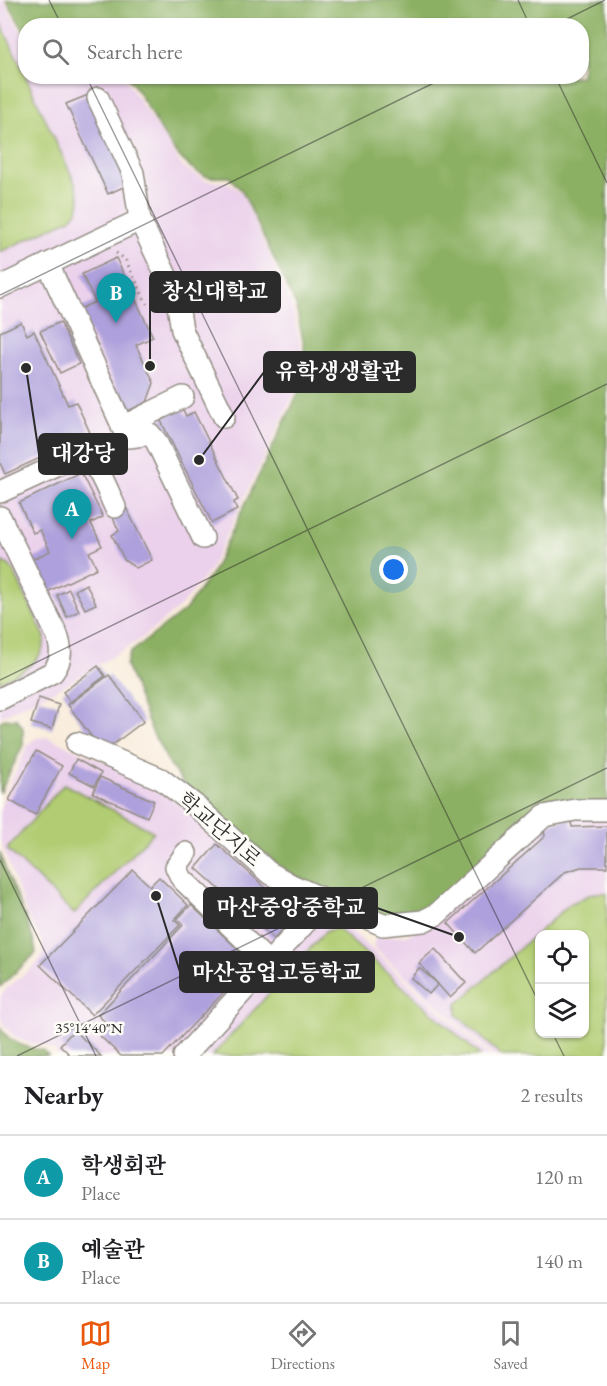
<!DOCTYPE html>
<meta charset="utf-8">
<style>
body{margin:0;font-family:"EB Garamond","Noto Serif KR",serif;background:#f2f2f2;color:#202124}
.controls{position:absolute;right:18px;bottom:18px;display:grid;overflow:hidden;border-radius:12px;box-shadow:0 2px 4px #0004}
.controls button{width:54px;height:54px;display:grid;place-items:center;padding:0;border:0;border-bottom:2px solid #e0e0e0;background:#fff;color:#202124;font:30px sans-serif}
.you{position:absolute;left:394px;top:570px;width:21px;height:21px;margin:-15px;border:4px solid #fff;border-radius:50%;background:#1a73e8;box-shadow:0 0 0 9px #1a73e833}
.badge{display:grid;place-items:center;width:39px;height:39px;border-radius:50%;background:#ea580c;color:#fff;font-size:20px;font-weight:700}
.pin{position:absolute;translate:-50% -50px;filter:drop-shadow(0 2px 3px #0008)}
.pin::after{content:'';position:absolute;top:32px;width:21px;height:18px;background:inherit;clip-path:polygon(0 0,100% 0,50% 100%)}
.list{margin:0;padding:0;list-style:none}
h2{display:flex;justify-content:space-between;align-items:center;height:78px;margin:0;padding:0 24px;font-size:26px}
h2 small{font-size:20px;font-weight:400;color:#757577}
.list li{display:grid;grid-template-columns:39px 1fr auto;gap:18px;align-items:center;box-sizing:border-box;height:84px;padding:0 24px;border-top:2px solid #e0e0e0}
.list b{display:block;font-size:22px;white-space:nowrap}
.list p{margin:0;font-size:20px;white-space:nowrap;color:#757577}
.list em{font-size:20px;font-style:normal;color:#757577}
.icon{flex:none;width:33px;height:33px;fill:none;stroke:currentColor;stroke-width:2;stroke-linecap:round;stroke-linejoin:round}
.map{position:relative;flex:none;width:607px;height:1056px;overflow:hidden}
.search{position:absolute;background:#fff;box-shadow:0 2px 4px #0004;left:18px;right:18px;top:18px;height:66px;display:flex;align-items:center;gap:15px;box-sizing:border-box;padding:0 21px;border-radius:24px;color:#757577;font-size:22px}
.sheet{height:246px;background:#fff}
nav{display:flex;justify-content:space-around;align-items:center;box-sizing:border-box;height:84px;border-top:2px solid #e0e0e0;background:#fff;font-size:16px;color:#757577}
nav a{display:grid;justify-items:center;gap:3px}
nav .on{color:#ea580c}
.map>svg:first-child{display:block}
</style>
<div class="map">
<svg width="607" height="1056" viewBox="0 0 607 1056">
<rect width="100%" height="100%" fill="#fdfcf7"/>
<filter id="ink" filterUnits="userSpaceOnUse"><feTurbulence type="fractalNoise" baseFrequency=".0167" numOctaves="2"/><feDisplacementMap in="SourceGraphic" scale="12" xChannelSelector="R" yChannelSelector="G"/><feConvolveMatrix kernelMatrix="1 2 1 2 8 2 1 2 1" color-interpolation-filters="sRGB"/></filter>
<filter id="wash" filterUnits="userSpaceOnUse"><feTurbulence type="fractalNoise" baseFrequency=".008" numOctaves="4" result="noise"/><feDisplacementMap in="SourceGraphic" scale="24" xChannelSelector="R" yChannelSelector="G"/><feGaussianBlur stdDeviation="1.35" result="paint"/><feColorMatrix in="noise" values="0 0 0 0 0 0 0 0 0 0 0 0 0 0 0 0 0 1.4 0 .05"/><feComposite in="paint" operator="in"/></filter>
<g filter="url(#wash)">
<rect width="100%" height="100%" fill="#f9ecdb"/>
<!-- built -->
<g fill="#ebd1eb" fill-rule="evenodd">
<path d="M0,0h3l22,38 1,38 98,1 58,89 25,15 20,1 14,10 50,111 10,44 -2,37 -89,186 -28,35 -41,34 -72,44 -69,34z"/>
<path d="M47,737l98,43 58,41 72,69 32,11 28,15 155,140h-432l-3,-5 -12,-6 -15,-2 -14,-7 -10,-10 -4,-10v-19l7,-9 30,-24 5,-10 1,-11 -16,-28 -27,-76v-27l2,-10 26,-57 8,-7z"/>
<path d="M607,816v240h-113l-121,-109 2,-9 32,-3 25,-12 112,-101zM540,934h44v100h-44z"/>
</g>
<!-- green -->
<g fill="#b1cc72" stroke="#6e7c4e" stroke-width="1.5" fill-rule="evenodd">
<path d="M0,21l75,162c6,15 8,25 -5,36l-70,33z"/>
<path d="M2,562l7,3 5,7 31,65c-1,27 -24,34 -45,45z"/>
<path d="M64,784l90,48 -80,82 -67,-65z"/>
<path d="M593,893h14v163h-105l-45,-41v-11l113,-100zM540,934h44v100h-44z"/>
<path d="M333,929h5l143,127h-269l113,-124z"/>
</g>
<!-- forest -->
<g fill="#8cb064" stroke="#5c6e48" stroke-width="1.5">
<path d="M6,0h601v801l-66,7 -20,13 -77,76 -20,13 -38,7 -89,-40 -19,-12 -94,-81 -13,-17 -19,-35 -26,-67 4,-12 55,-43 27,-37 90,-188 2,-39 -8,-40 -54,-115 -13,-14c-7,0 -18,1 -24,-1 -39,-17 -52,-70 -78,-99l455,-1v-50h-556l-1,7z"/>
<path d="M5,719h12l6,9v17l-23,48v-72z"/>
<path d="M0,852c8,33 32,70 36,101l-36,34z"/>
<path d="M0,1026c7,16 27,22 43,24l5,6h-48z"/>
</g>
<g id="blocks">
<!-- building -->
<g fill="#aea0dc">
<path d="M88,95l42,89 -22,10 -42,-90z"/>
<path d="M116,258l37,79 -17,8 18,38 -7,19 -19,9 -49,-102 16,-7 -13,-28z"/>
<path d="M21,322l6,13 7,-4 34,74 8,-3 15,33 -86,39 -5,-11v-131z"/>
<path d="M60,322l19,42 -19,9 -20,-42z"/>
<path d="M182,408l4,8 8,-4 44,88 -4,2 3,8 -25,13 -52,-104z"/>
<path d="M81,473l22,44 -12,6 11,23 -13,6 8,16 -52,25 -16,-32 21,-10 -10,-21 -7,3 -14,-30z"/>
<path d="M127,509l25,51 -16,8 -11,-7 -13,-26 7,-4 -7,-15z"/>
<path d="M86,584l10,20 -11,5 -10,-19z"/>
<path d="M69,589l10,22 -12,6 -10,-22z"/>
<path d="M98,666l7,10 -35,26 -7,-10z"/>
<path d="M109,675l35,46 -41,31 -35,-47z"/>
<path d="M39,698l20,7 -7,24 -21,-6z"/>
<path d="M36,751l26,15 -27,49 -26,-15z"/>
<path d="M76,759l25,14 -7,13 -25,-13z"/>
<path d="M100,777l54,24 -7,16 -54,-24z"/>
<path d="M570,818l2,9 35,-1v41h-26l-16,5 -90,81 -27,-30 97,-87 -2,-10z"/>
<path d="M217,844l79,71 -22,24 -78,-71z"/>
<path d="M133,870l17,16 9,-9 29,28 -14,15 6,5 -88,90 -52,-50z"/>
<path d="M191,905l52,49 -9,9 9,9 -80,84h-42l-21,-20 9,-10 -11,-11 85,-90 -6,-6z"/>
<path d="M435,949l31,34 -16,15 -31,-35z"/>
<path d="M419,968l19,16 -9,10 -18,-16z"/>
<path d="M74,1030l27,26h-30l-11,-11z"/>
</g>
</g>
</g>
<g filter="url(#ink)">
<use href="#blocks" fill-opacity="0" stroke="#928c83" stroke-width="1.5"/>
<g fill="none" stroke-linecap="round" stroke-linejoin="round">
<defs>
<g id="minor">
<path d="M98,98l35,75 7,47 37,79 5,31 42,87"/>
<path d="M48,264l77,168 4,5 21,-3 6,7 47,97"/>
<path d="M0,287l140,-67"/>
<path d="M122,427l61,-30"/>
<path d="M0,492l80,-37c19,7 27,35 35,52"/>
<path d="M0,517l57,118c5,14 5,25 -4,37l-53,27"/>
<path d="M77,743l84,36 34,26 73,67 23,13 92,40 40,-4 14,-7 107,-98 31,-6h32"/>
<path d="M186,853l-10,14 6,12 87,84"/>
<path d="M184,1056l141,-155"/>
</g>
</defs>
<!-- minor casing -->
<use href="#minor" stroke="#928c83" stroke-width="24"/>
<!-- path -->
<path stroke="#928c83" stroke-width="3" stroke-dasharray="1.5 4.5" stroke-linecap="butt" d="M116,253l9,6 22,45"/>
<!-- minor -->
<use href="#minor" stroke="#fff" stroke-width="21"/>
</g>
</g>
<!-- ticks -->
<path fill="none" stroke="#2b2b2b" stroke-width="1.5" stroke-opacity="0.45" d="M49,0l13,26M518,0l12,26M553,26l52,-26M86,76l454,929M555,76l52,107M0,295l448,-219M0,680l607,-296M0,860l96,196M553,1034l11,22M17,1056l590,-288"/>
<g text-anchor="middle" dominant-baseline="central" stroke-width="5" stroke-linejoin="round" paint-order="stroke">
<!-- street labels -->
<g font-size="21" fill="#2b2b2b" stroke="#fdfcf7">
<text transform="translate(220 829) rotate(41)">학교단지로</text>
</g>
</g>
<g font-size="15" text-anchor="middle" fill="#2b2b2b" stroke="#fdfcf7" stroke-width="5" stroke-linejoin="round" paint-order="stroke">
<text x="89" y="1033">35°14'40"N</text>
</g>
<!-- callouts -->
<path fill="none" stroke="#2b2b2b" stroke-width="2" d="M150 366L150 292M199 460L264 372M26 368L39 454M459 937L377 908M156 896L180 972"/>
<g fill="#2b2b2b" stroke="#fdfcf7" stroke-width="2">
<circle cx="150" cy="366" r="6"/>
<circle cx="199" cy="460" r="6"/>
<circle cx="26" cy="368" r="6"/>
<circle cx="459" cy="937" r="6"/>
<circle cx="156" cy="896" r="6"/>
</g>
<g fill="#2b2b2b" stroke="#2b2b2b" stroke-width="2">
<rect x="150" y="272" width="130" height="40" rx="6"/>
<rect x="264" y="352" width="151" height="40" rx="6"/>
<rect x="39" y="434" width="88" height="40" rx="6"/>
<rect x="204" y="888" width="173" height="40" rx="6"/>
<rect x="180" y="952" width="194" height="40" rx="6"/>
</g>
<g font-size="22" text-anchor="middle" font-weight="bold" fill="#fff">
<text x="215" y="299">창신대학교</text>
<text x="339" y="379">유학생생활관</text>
<text x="83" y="461">대강당</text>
<text x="291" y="915">마산중앙중학교</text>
<text x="277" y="980">마산공업고등학교</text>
</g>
</svg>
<div class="controls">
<button><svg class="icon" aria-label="locate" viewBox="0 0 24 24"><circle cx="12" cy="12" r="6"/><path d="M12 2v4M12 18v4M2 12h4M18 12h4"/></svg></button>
<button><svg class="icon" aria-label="layers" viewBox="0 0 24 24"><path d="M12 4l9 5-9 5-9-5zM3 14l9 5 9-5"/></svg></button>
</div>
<div class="you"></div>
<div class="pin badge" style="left:72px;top:539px;background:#0f9aa8">A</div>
<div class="pin badge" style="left:116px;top:323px;background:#0f9aa8">B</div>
<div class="search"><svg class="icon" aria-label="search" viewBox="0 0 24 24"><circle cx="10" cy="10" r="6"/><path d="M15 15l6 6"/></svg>Search here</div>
</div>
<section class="sheet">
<h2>Nearby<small>2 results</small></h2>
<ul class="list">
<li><span class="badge" style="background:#0f9aa8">A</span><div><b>학생회관</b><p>Place</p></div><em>120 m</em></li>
<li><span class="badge" style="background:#0f9aa8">B</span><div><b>예술관</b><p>Place</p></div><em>140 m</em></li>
</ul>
</section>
<nav>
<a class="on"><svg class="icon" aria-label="map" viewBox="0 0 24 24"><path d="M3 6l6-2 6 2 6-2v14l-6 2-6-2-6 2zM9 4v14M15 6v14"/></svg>Map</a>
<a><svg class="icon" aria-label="directions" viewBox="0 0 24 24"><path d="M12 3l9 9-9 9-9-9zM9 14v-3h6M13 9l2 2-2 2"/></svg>Directions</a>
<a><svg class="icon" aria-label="saved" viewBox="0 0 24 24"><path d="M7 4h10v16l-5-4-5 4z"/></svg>Saved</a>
</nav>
